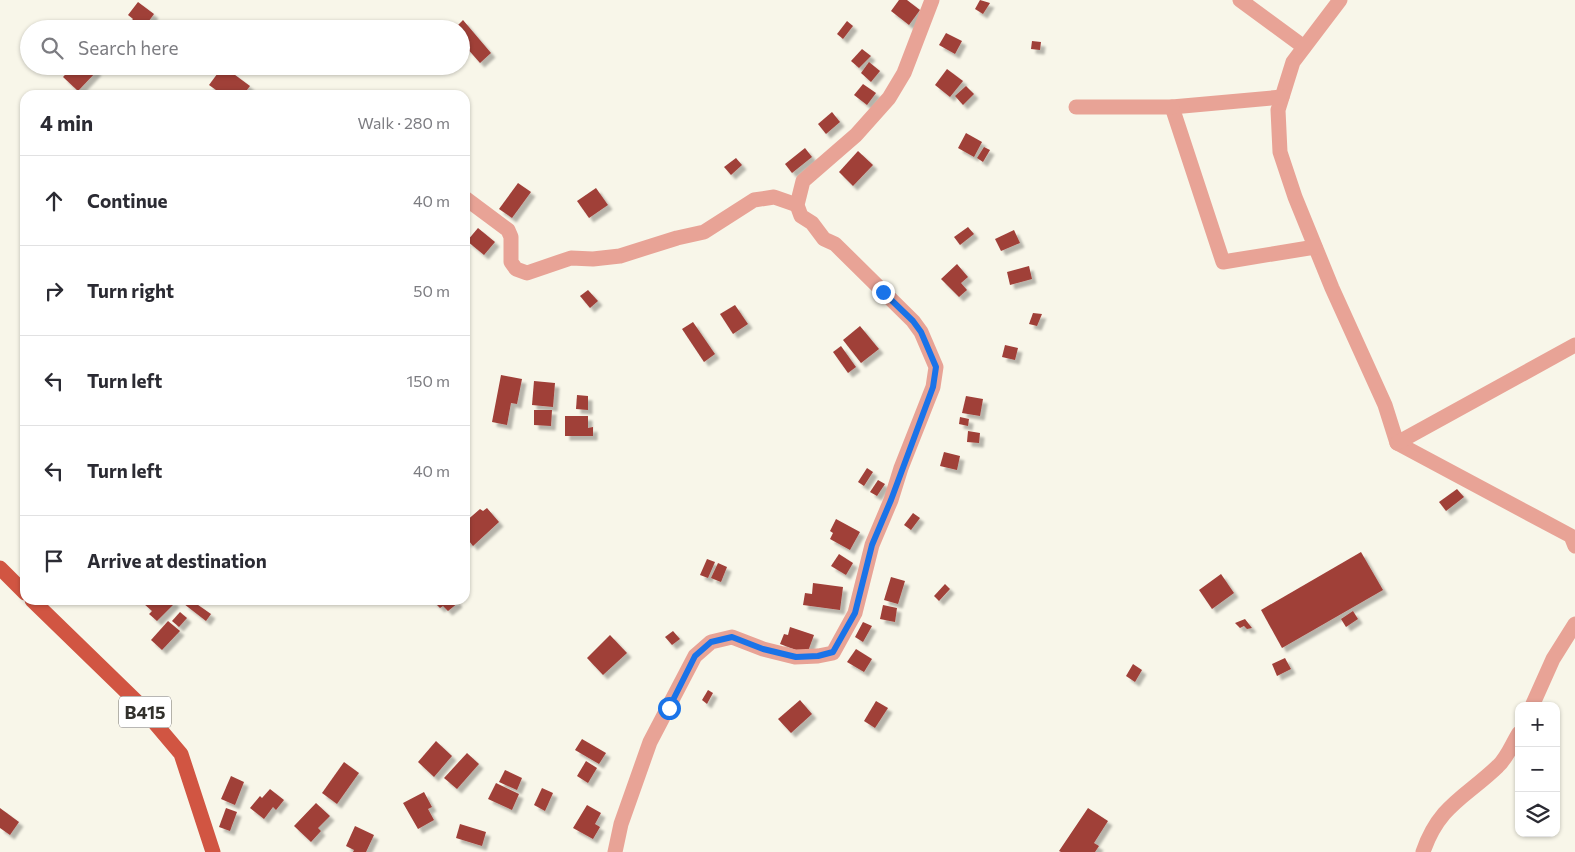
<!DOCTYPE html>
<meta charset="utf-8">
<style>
body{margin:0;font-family:Commissioner,sans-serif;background:#f7f7f7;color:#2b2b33}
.controls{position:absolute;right:15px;bottom:15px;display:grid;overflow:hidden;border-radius:10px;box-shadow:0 1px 4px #0004}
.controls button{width:45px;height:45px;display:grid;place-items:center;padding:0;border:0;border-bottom:1px solid #e1e1e2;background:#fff;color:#2b2b33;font:25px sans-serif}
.stop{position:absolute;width:15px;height:15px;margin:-11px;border:4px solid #1a73e8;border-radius:50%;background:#fff}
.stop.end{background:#1a73e8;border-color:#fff;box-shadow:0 1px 5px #0008}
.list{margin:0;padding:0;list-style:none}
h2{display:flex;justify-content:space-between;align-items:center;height:65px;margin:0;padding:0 20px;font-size:21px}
h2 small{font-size:16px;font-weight:400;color:#7c7c81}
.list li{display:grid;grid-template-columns:32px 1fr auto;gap:15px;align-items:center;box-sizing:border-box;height:90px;padding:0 20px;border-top:1px solid #e1e1e2}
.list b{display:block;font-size:19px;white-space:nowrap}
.list em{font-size:16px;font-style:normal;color:#7c7c81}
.icon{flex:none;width:28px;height:28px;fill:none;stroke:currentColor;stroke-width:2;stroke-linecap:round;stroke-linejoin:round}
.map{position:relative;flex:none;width:1575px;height:852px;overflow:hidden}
.search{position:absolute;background:#fff;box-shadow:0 1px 4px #0004;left:20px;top:20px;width:450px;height:55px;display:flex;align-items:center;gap:12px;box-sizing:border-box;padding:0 18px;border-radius:28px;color:#7c7c81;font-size:19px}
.panel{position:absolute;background:#fff;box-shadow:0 1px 4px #0004;left:20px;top:90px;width:450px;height:515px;border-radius:15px}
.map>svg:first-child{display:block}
</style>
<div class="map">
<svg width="1575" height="852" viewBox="0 0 1575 852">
<defs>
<filter id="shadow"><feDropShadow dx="4.5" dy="4.5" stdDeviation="1" flood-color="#0004"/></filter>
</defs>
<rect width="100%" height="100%" fill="#f8f6e9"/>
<!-- building -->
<g fill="#a03f39" filter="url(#shadow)">
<path d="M899,0h8l13,10 -11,15 -18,-14z"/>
<path d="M980,0l10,3 -7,11 -8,-5z"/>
<path d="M138,2l16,12 -11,15h-18l8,-10 -5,-4z"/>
<path d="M463,20l28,33 -11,10 -14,-16 -5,5v-23h-7z"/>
<path d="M847,21l6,5 -10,13 -6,-5z"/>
<path d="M946,33l16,8 -7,13 -16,-9z"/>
<path d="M1032,41l9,1 -1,8 -9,-1z"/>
<path d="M862,49l9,7 -12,12 -8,-7z"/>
<path d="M869,62l11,9 -9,11 -10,-9z"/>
<path d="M73,66h19l5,5 -19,20 -15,-14z"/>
<path d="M223,66l27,20 -7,9h-20l-14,-10z"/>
<path d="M947,69l16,12 -13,16 -15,-12z"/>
<path d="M863,84l13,9 -9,12 -13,-10z"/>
<path d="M966,86l8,8 -11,11 -8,-9z"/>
<path d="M832,112l8,10 -14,12 -8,-10z"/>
<path d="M966,133l16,9 -8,15 -16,-9z"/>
<path d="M984,147l6,3 -7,12 -6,-4z"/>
<path d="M805,148l7,9 -20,16 -7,-9z"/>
<path d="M858,151l15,14 -20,21 -14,-14z"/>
<path d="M736,158l6,7 -11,10 -7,-8z"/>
<path d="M518,183l13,9 -19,26 -13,-9z"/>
<path d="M596,188l12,17 -19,13 -12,-17z"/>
<path d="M968,227l6,7 -14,11 -6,-8z"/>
<path d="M478,228l17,14 -11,13 -17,-14z"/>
<path d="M1014,230l6,13 -19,8 -6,-12z"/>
<path d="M957,264l11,13 -7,6 6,7 -8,7 -18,-18z"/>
<path d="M1029,266l3,13 -22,6 -3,-13z"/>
<path d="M588,290l10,11 -8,7 -10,-12z"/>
<path d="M735,305l13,19 -15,10 -13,-20z"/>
<path d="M1033,313l9,1 -5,12 -8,-2z"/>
<path d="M693,322l22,32 -11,8 -22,-33z"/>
<path d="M860,326l19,23 -18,14 -18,-23z"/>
<path d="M1005,345l13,3 -3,12 -13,-3z"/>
<path d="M841,346l15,21 -8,6 -15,-21z"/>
<path d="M501,375l21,4 -5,25 -6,-1 -4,22 -15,-3z"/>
<path d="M534,381l21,2 -2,24 -21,-2z"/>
<path d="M577,395l11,1v14l-12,-1z"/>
<path d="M966,396l17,3 -3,17 -18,-3z"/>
<path d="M534,410h18l-1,16 -17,-1z"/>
<path d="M565,416h23v12l5,-1v9h-28z"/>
<path d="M960,417l9,2 -1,7 -9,-2z"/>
<path d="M968,431l12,2 -1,10 -12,-1z"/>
<path d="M944,452l16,4 -3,14 -17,-4z"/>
<path d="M867,468l6,4 -9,14 -6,-4z"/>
<path d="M878,480l7,4 -8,12 -7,-4z"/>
<path d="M1457,489l7,8 -18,14 -7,-9z"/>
<path d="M487,508l12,14 -26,24 -4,-5 -3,2 -1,-21 15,-13 3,2z"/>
<path d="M913,513l7,5 -9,12 -7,-5z"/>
<path d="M836,519l24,13 -10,18 -20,-11 3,-6 -3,-2z"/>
<path d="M1361,552l22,38 -101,58 -21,-38z"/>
<path d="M839,554l14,9 -7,12 -15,-9z"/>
<path d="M707,559l8,3 -7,16 -8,-3z"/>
<path d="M718,563l9,4 -6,15 -10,-4z"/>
<path d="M1221,574l13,19 -22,16 -13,-19z"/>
<path d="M891,577l14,4 -7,23 -14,-4z"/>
<path d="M813,583l30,4 -3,23 -37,-5 2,-12 7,1z"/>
<path d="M945,584l5,5 -11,12 -5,-5z"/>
<path d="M148,600h24l3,3 -18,18 -8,-7 3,-3 -8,-7z"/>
<path d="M187,600h4l20,14 -5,7 -22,-17z"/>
<path d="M432,600h24l2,3 -10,8 -5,-5 -3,2z"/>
<path d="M883,605l14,3 -2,14 -15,-3z"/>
<path d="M1353,611l5,8 -12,8 -5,-8z"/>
<path d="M180,612l7,6 -8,9 -7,-6z"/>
<path d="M1245,619l7,9 -5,1 -3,-3 -4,2 -5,-5z"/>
<path d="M168,621l12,10 -18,19 -11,-10z"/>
<path d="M863,622l9,4 -9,16 -8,-5z"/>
<path d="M790,627l24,8 -7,19 -27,-10 4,-10 4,1z"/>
<path d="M673,631l7,8 -8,6 -7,-8z"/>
<path d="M610,635l17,18 -24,22 -16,-17z"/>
<path d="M856,649l16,10 -8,13 -17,-10z"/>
<path d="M1285,658l6,11 -14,7 -5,-12z"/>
<path d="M1133,664l9,6 -7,12 -9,-6z"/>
<path d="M708,690l5,3 -6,11 -5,-4z"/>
<path d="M800,700l12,14 -21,19 -13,-14z"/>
<path d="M876,701l12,7 -13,20 -11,-7z"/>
<path d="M582,739l24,14 -7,11 -24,-14z"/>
<path d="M436,741l16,15 -18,21 -16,-15z"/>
<path d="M467,753l12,11 -22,25 -13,-11z"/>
<path d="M586,761l11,7 -9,15 -11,-7z"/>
<path d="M344,762l15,11 -22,31 -15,-11z"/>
<path d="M505,770l17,8 -5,12 -18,-8z"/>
<path d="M231,776l13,6 -9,23 -14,-6z"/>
<path d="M496,783l23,11 -7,16 -24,-11z"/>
<path d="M542,788l11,5 -8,18 -11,-6z"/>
<path d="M270,789l14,11 -8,10 -3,-3 -9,12 -14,-11 10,-12 2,2z"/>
<path d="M424,792l8,15 -4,2 6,11 -16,9 -15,-26z"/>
<path d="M316,803l14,13 -12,12 3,3 -10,11 -17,-16z"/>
<path d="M587,805l14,8 -6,11 5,3 -7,12 -20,-11z"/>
<path d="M0,808l19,14 -9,13 -10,-7z"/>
<path d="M226,808l11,4 -7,19 -11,-4z"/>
<path d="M1088,808l20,13 -14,22 5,3 -4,6h-34l-2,-1z"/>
<path d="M460,824l26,8 -4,14 -26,-8z"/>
<path d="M355,826l19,9 -8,17h-13l1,-2 -8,-4z"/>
</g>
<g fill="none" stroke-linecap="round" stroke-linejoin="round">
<!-- minor -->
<g stroke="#e8a396" stroke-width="15">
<path d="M1240,0l64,47"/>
<path d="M1340,0l-47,62 -15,48 2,42 15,45 37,91 53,117 12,38 174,93 4,10"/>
<path d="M1282,97l-110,10 51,155 92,-15"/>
<path d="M1076,107h96"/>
<path d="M465,198l43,32 3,7v25l5,7 11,4 44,-15 22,1 27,-3 57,-18 27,-6 50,-32 20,-3 23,8"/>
<path d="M1397,443l178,-98"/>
<path d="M1532,706l21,-47 22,-35"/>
<path d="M615,852l6,-28 29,-82 45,-86 16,-14 21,-5 31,12 32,8 23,-1 15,-3 22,-40 17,-68 19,-45 10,-32 32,-81 3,-20 -15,-35 -8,-11 -78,-77 -11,-5 -12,-16 -11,-7 -4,-11 6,-24 53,-46 33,-37 15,-25 28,-73"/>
<path d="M1423,852c16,-47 43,-55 75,-86 9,-8 14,-22 21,-33"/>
</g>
<!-- primary -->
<g stroke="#d15542" stroke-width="15">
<path d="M0,568l25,25"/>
<path d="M32,600l105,102 44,52 32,98"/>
</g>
</g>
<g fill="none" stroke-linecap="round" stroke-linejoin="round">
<!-- route -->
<path stroke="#1a73e8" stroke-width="6" d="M669,708l26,-52 16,-14 21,-5 31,12 33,8 22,-1 15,-4 22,-39 17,-68 19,-45 42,-113 3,-20 -15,-35 -8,-11 -30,-29"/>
</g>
<g text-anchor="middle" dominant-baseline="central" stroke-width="5" stroke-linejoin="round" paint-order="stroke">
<!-- shield labels -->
<rect fill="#fff" stroke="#706f6b" stroke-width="1" x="119" y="696.5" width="52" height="31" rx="4"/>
<g font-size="18" font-weight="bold" fill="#32312c">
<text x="145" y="712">B415</text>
</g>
</g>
</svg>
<div class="controls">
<button>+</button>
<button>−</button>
<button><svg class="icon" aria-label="layers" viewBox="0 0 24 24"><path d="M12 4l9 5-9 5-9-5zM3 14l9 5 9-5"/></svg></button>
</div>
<div class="stop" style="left:669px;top:708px"></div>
<div class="stop end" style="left:883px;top:292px"></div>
<div class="search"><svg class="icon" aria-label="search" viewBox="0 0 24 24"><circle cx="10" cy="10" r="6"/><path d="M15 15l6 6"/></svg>Search here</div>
<section class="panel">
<h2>4 min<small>Walk · 280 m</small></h2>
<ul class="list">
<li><svg class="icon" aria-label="ahead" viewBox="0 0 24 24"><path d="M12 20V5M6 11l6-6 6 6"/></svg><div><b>Continue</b></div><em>40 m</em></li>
<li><svg class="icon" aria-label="right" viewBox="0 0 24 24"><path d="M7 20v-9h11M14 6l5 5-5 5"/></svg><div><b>Turn right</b></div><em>50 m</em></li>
<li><svg class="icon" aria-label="left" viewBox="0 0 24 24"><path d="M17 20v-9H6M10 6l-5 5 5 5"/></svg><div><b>Turn left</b></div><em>150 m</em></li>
<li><svg class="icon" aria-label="left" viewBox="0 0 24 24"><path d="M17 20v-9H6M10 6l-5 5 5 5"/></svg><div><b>Turn left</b></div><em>40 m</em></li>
<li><svg class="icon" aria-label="arrive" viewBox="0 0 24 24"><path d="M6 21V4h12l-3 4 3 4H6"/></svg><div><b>Arrive at destination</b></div></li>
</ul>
</section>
</div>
